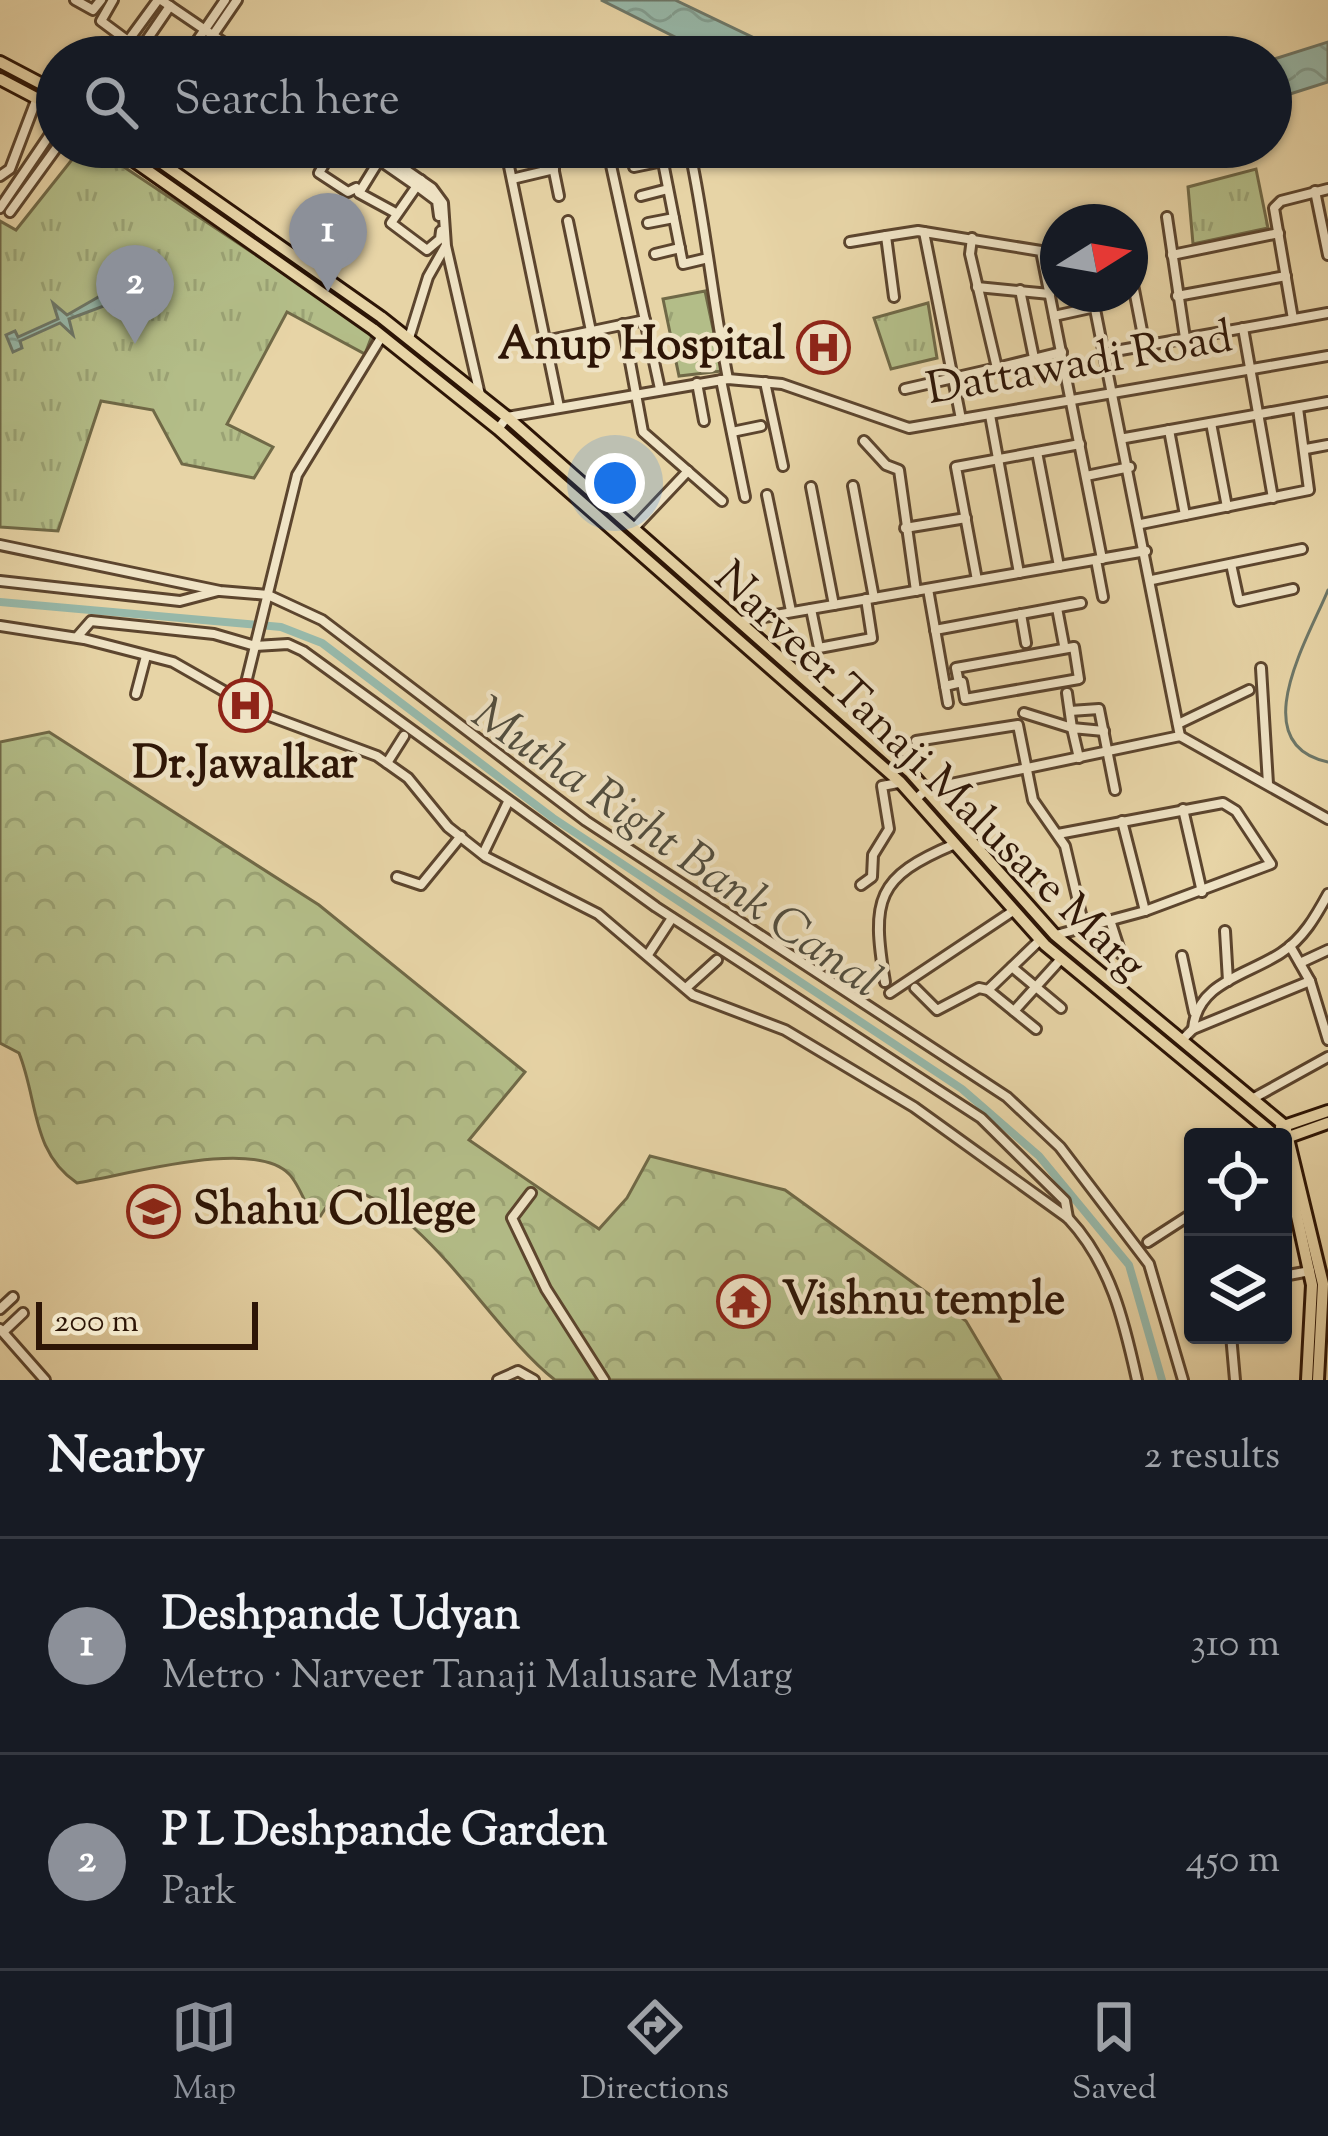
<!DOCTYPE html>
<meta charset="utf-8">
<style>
body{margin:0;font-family:"Sorts Mill Goudy",serif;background:#242831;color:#f1f3f6}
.controls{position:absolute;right:36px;bottom:36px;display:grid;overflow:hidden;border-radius:12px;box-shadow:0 3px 9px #0004}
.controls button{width:108px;height:108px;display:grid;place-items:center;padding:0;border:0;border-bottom:3px solid #363941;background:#171b24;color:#f1f3f6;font:60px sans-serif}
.compass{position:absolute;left:1040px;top:204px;width:108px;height:108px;border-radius:50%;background:#171b24;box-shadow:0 3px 9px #0004;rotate:79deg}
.scale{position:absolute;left:36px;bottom:30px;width:222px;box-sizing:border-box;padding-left:12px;border:6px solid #2d1506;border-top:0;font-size:33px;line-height:42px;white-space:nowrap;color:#2d1506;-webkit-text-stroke:9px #efe3c5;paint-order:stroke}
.you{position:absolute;left:615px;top:483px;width:42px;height:42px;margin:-30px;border:9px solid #fff;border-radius:50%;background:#1a73e8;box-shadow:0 0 0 18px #1a73e833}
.badge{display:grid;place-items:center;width:78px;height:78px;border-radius:50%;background:#8c9099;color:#fff;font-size:39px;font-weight:700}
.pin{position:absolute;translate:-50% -99px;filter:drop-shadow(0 3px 6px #0008)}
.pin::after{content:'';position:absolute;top:63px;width:42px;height:36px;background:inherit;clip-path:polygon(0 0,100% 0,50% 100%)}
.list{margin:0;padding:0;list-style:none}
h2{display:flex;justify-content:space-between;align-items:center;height:156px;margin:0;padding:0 48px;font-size:51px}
h2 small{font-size:39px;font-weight:400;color:#9ea1a6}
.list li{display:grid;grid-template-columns:78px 1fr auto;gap:36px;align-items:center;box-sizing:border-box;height:216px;padding:0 48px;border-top:3px solid #363941}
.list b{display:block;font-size:45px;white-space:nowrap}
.list p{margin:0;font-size:39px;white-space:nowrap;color:#9ea1a6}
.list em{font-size:39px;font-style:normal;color:#9ea1a6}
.icon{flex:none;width:66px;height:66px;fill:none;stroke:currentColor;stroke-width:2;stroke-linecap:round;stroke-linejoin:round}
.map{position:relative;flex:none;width:1328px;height:1380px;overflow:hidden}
.search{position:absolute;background:#171b24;box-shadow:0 3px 9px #0004;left:36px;right:36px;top:36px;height:132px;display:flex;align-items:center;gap:30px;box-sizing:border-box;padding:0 42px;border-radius:66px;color:#9ea1a6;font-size:45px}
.sheet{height:588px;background:#171b24}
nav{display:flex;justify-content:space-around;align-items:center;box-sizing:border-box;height:168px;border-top:3px solid #363941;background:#171b24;font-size:33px;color:#9ea1a6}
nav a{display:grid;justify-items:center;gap:6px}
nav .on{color:#8c9099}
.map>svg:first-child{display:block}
</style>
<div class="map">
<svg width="1328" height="1380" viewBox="0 0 1328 1380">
<defs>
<pattern id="forest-crowns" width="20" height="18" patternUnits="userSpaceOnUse" patternTransform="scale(3)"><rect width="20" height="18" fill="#b3bd88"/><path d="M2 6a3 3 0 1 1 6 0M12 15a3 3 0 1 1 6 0" fill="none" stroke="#9aa274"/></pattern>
<pattern id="park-tufts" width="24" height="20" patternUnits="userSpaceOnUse" patternTransform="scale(3)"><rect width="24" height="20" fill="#b3bd88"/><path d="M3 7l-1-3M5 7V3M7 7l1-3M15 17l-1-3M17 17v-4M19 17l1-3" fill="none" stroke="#9aa274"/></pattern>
<pattern id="water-waves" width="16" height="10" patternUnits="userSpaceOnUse" patternTransform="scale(3)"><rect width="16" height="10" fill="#97b8a9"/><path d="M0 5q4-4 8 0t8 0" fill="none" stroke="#829d90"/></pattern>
</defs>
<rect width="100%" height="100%" fill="#e7d4a6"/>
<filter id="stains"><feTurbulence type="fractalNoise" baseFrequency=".00167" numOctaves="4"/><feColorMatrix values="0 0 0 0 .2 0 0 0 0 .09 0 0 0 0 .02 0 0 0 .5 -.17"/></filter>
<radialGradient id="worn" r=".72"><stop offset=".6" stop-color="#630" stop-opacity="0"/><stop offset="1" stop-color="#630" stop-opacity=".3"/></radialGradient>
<!-- forest -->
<path fill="url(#forest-crowns)" stroke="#706947" stroke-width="3" d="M49,732l270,173 206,167 -56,68 130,89 28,-31 23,-42 135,34 181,131 35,59h-446c-64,-49 -134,-182 -216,-193l-23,36c-9,-14 -16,-38 -27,-49 -36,-37 -165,2 -212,9 -46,-31 -39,-83 -58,-130l-19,-10v-301z"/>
<!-- park -->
<g fill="url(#park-tufts)" stroke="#706947" stroke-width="3">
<path d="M82,147h12l279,186 -8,21 -78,-42 -60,112 46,23 -19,31 -72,-14 -29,-54 -52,-9 -43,130 -58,-4v-306l16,9z"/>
<path d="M1256,169l12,59 -75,16 -5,-57z"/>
<path d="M705,291l17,80 -43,5 -16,-77z"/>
<path d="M928,303l9,55 -46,11 -17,-51z"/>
</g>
<!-- water -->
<g fill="url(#water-waves)" stroke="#6d7768" stroke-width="3">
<path d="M601,0h74l94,45 52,12h-106z"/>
<path d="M1328,42v40l-57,18v-40z"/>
<path d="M107,292l5,11 -43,16 4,16 -13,-12 -40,18 2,7 -9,4 -7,-17 9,-4 3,6 40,-18 -5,-16 14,12z"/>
</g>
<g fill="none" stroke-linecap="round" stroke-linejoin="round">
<!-- stream -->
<path stroke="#6d7768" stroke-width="3" d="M1328,590c-19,47 -85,154 0,172"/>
<!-- canal -->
<path stroke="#97b8a9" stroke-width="8" d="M0,602l281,25 41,16 231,175 409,271 77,67 90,109 33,115"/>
<defs>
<g id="minor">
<path d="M75,0l18,10 8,-10"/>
<path d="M113,0l-12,21 27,20 30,-41"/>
<path d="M161,0l84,57"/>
<path d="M162,57l-16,-16 24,-35"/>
<path d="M186,57l39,-57"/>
<path d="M198,57l39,-57"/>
<path d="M290,147l22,13 11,-13"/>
<path d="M334,147l-15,26 29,19 8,-4"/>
<path d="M359,147l16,11"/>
<path d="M373,147l59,41 11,15 3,43 34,149"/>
<path d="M505,147l54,260"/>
<path d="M549,147l10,49"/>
<path d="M607,147l53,242"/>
<path d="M660,147l23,117 21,-5"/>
<path d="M383,154l-24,39 35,19"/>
<path d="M379,160l36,25"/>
<path d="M634,167l29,-6"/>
<path d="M693,167c14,71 21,141 35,212"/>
<path d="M0,176l10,-7 27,-71"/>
<path d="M512,179l42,-10"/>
<path d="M421,180l-30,43 36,27 13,-11 1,-8"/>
<path d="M417,186l20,15 2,15"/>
<path d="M1315,191l13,64"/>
<path d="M641,196l27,-7"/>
<path d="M0,208l57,-84"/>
<path d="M10,212l47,-65"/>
<path d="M1167,217l18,121"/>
<path d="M1077,219l1,3"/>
<path d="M568,221l23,110"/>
<path d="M648,223l26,-5"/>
<path d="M924,232l37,187"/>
<path d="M972,238l-2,16 27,114 65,-16"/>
<path d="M850,242l36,-6"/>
<path d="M655,254l25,-6"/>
<path d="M1172,255l107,-22"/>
<path d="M1130,269l15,77"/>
<path d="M977,287l73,7"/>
<path d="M1020,290l14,68"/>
<path d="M1092,294l88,442"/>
<path d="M1177,296l109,-20"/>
<path d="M894,297l-8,-61 32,-5 123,20 61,308"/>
<path d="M1054,316l41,-9"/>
<path d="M1293,319l-19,-111 7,-7 47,-12"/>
<path d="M623,324l20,108 79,69"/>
<path d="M1243,328l30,170"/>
<path d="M409,338l19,-61 17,-30"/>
<path d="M545,341l100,-21"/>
<path d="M1104,353l224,-40"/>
<path d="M721,380l24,117"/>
<path d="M765,382l18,84"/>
<path d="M697,383l7,38"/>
<path d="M905,389l92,-21"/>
<path d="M990,415l29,158"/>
<path d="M1211,423l16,84"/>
<path d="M498,429l9,-12 221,-38 54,5 127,44 419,-72"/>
<path d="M1169,430l16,85"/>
<path d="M732,432l29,-6"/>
<path d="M1125,438l203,-36"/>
<path d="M864,441l22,24 13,5 17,121"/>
<path d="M1306,449l22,-4"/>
<path d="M1037,452l22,114"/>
<path d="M1086,476l44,-9"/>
<path d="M853,486l21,112"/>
<path d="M811,487l23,118"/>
<path d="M767,495l24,116"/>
<path d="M1141,524l168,-34 -11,-82"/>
<path d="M635,527l53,-56"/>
<path d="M905,528l61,-10"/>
<path d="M0,545l220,46 48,4 54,25 264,201 421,276 53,50 89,117 34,116"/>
<path d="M1096,560l7,37"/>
<path d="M1231,564l8,37 54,-12"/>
<path d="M977,580l-21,-113 124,-23"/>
<path d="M1152,580l150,-31"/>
<path d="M0,581l180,20 38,-10"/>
<path d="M928,589l20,114"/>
<path d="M1057,608l7,37"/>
<path d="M811,609l8,39 53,-10 -6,-39"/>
<path d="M1021,614l5,29"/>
<path d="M741,621l405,-70"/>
<path d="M0,626l84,13 89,23 91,52 113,42 31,22 40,49 38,30 112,57 95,81 92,35 129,77 154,111c43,46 56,103 69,162"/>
<path d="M935,630l146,-27"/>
<path d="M77,637l14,-16 123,13 41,12 33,-2 15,7 353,256 325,211 84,83 3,17"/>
<path d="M1261,668l7,116"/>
<path d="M945,686l17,-4 3,17 114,-20 -5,-32 -118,21 3,15"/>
<path d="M136,694l10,-38"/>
<path d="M242,699l55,-224 85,-139"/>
<path d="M1070,711l29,-2 16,81"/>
<path d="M1024,713l48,15 -5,-35"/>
<path d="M1178,724l71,-34"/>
<path d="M916,741l102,-16 15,75 32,46 19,81"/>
<path d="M1079,758l-7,-30 32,3"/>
<path d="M387,763l17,-27"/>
<path d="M916,799l11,-10 253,-53 148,83"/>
<path d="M1183,809l19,83"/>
<path d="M1122,821l23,90"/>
<path d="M483,854l25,-52"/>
<path d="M397,877l24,8 40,-49"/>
<path d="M861,885l11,-8 1,-22 16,-26 -7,-43 16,-3"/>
<path d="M1110,920l11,34"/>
<path d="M1225,931l3,50"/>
<path d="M1056,935l89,-24 126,-47 -35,-53 -13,-8 -165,31"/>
<path d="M1290,946l20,35 18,59"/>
<path d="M649,953l23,-35"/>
<path d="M1182,956l12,56"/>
<path d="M1300,963l28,-13"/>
<path d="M1012,967l49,41"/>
<path d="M885,982c-14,-83 -9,-105 70,-138"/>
<path d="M686,988l31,-28"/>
<path d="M915,988l22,22 42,-22 9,2 52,-50"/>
<path d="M988,990l48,39"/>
<path d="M890,993l123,-82"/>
<path d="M1014,1011l47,-52"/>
<path d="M1193,1029c4,-47 55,-54 88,-76 22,-14 35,-37 47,-59"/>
<path d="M1182,1040l11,-11 117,-48"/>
<path d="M1252,1099l76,-42"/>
<path d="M531,1193l-19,25 34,71 58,91"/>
<path d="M1148,1242l45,-29"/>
<path d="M1283,1276l27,-5"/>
<path d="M0,1309l13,-12"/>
<path d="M0,1329l45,51"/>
<path d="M3,1332l20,-19"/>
<path d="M1231,1335l4,45"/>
<path d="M498,1380l20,-9 16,9"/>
</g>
<g id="major">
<path d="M0,62l57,30"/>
<path d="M0,79l57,30"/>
<path d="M114,147l259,182 125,100 402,353 145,163 232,192"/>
<path d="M139,147l242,170 126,100 403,355 145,163 230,191 38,158 -5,96"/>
<path d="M1281,1127l47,-16"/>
<path d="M1286,1138l42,-15"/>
<path d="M1283,1152l29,133 -5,95"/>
</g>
</defs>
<!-- minor casing -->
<use href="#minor" stroke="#5c452e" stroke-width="14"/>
<!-- major casing -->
<use href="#major" stroke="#2d1506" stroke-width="16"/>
<!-- minor -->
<use href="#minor" stroke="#efe3c5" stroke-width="8"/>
<!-- major -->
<use href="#major" stroke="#e7d4a6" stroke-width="10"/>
</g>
<!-- icons -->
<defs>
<symbol id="hospital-ring" viewBox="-11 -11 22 22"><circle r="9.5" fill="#efe3c5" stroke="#8f2418" stroke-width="1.5"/><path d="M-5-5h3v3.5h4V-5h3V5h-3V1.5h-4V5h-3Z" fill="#8f2418"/></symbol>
<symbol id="university-ring" viewBox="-11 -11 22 22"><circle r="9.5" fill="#efe3c5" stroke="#8f2418" stroke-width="1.5"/><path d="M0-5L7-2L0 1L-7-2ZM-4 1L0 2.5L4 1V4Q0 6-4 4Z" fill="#8f2418"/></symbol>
<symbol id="temple-ring" viewBox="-11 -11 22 22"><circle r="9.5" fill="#efe3c5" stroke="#8f2418" stroke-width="1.5"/><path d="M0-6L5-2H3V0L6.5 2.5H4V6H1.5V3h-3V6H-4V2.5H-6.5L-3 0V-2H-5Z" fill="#8f2418"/></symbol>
</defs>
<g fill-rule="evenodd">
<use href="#hospital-ring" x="794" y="318" width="59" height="59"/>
<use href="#hospital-ring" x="216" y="676" width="59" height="59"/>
<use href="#university-ring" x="124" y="1182" width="59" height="59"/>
<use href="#temple-ring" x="714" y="1272" width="59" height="59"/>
</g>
<g text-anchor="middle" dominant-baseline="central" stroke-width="9" stroke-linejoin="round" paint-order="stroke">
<!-- poi labels -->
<g font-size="45" font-weight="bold" fill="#2d1506" stroke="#efe3c5" text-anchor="start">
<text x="785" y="347" text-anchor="end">Anup Hospital</text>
<text x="245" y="766" text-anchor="middle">Dr.Jawalkar</text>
<text x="193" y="1212">Shahu College</text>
<text x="782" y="1302">Vishnu temple</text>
</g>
<!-- street labels -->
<g font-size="45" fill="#2d1506" stroke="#efe3c5">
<text transform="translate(1080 366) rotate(-10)">Dattawadi Road</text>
<text transform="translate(928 773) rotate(44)">Narveer Tanaji Malusare Marg</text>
</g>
<!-- water labels -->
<g font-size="48" font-style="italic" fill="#524e3f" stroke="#efe3c5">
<text transform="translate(675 850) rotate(35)">Mutha Right Bank Canal</text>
</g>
</g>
<rect width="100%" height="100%" filter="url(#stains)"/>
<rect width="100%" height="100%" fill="url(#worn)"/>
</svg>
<div class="controls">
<button><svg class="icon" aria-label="locate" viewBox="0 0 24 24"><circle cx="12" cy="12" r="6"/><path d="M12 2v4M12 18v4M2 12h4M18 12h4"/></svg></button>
<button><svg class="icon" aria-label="layers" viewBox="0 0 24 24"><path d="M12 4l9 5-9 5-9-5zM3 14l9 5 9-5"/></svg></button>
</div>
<svg class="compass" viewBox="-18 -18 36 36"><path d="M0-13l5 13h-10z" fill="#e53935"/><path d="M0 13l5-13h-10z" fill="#9ea1a6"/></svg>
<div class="scale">200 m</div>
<div class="you"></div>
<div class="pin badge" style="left:328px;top:292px">1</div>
<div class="pin badge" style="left:135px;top:344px">2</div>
<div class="search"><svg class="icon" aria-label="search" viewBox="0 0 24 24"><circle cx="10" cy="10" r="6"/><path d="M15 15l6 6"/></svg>Search here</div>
</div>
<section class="sheet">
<h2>Nearby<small>2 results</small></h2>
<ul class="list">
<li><span class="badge">1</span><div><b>Deshpande Udyan</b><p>Metro · Narveer Tanaji Malusare Marg</p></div><em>310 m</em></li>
<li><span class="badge">2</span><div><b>P L Deshpande Garden</b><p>Park</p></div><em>450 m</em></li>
</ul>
</section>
<nav>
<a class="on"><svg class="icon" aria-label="map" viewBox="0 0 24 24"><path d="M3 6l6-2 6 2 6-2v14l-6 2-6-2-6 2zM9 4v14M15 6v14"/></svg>Map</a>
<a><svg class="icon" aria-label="directions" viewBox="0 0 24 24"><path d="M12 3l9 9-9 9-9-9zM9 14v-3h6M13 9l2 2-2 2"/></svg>Directions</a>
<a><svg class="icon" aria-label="saved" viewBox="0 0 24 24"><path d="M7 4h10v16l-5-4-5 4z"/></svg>Saved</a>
</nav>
